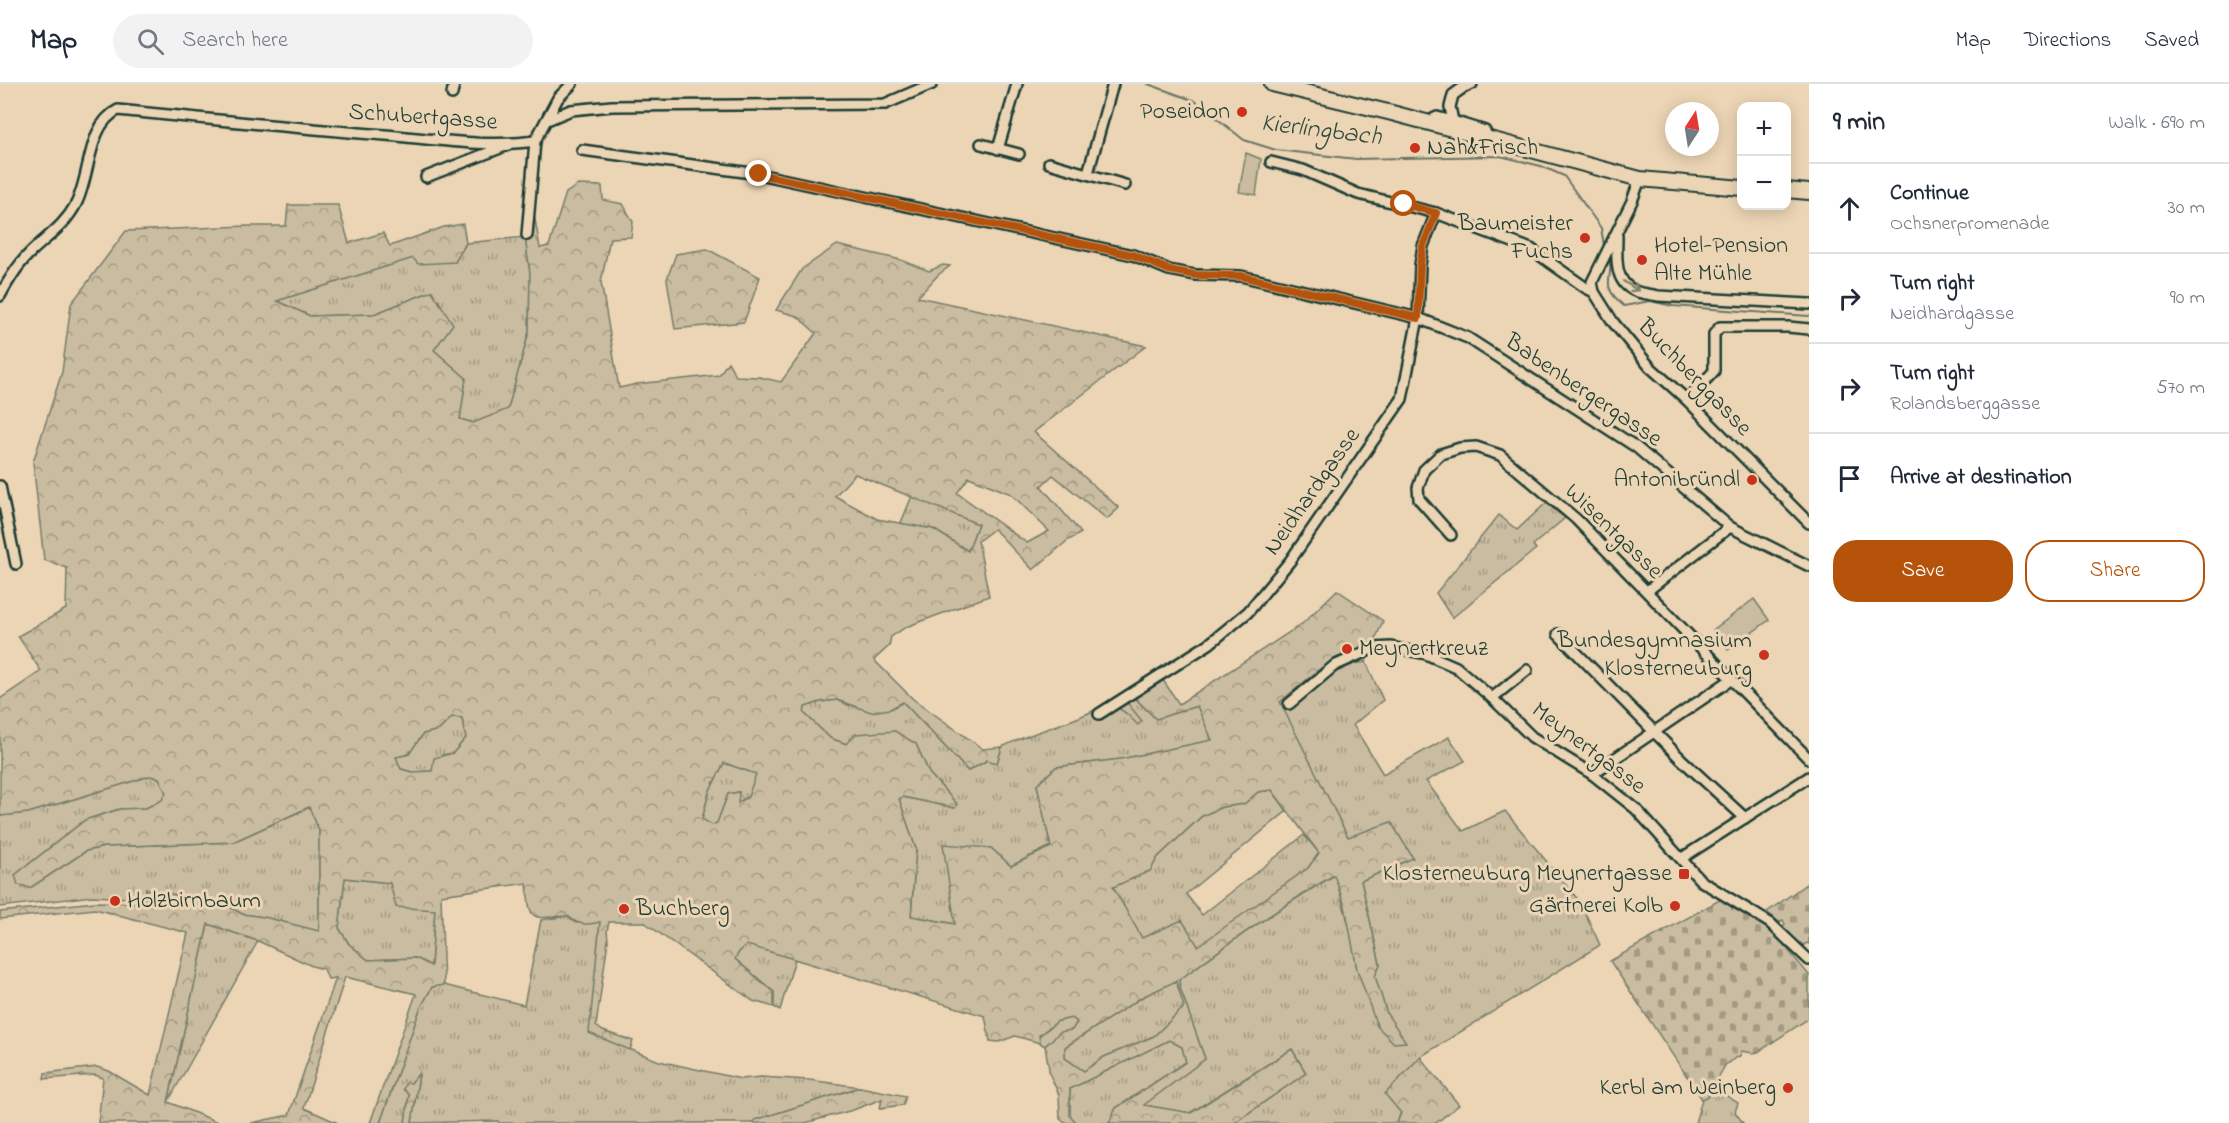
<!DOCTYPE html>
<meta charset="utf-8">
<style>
body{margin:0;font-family:"Indie Flower",sans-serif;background:#f2f2f3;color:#1f2937}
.controls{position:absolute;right:18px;top:18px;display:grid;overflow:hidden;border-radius:12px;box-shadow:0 3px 15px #0003}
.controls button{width:54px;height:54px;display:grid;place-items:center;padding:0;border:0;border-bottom:2px solid #e0e1e3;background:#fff;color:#1f2937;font:30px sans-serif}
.compass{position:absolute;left:1665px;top:18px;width:54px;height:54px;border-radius:50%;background:#fff;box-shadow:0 3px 15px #0003;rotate:12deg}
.stop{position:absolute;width:18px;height:18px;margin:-14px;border:4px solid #b45309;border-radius:50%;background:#fff}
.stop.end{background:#b45309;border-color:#fff;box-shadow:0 2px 6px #0008}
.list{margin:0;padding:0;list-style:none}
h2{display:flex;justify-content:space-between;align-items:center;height:78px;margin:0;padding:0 24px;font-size:26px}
h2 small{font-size:20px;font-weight:400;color:#747a83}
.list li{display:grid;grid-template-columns:39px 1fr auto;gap:18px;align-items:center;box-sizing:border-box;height:90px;padding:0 24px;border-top:2px solid #e0e1e3}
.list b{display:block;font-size:22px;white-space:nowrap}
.list p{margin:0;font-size:20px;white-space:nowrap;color:#747a83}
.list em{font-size:20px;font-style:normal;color:#747a83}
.actions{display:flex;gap:12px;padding:18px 24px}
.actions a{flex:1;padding:14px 0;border:2px solid #b45309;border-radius:24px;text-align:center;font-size:21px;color:#b45309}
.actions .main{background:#b45309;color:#fff}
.icon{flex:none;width:33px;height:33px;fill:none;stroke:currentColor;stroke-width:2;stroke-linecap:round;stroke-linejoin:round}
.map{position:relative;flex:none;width:1809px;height:1039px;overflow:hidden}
header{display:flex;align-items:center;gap:36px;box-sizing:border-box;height:84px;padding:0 30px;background:#fff;border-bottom:2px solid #e0e1e3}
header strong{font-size:28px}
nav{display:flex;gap:33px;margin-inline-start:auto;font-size:21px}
.search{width:420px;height:54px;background:#f2f2f3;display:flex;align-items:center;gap:15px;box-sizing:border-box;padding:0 21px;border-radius:33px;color:#747a83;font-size:22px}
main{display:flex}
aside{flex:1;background:#fff}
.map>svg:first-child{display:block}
</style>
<header>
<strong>Map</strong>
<div class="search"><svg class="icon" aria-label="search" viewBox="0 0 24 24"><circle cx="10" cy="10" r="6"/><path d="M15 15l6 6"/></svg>Search here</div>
<nav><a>Map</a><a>Directions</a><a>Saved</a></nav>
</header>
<main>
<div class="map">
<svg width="1809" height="1039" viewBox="0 0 1809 1039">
<defs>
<pattern id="grass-tufts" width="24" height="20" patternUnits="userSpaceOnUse" patternTransform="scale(1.5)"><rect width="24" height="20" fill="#cabca0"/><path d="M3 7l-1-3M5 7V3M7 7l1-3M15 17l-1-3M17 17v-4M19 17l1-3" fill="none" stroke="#a39a83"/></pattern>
<pattern id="forest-crowns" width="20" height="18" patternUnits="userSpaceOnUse" patternTransform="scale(1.5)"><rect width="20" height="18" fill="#cabca0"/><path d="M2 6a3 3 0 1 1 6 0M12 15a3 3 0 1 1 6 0" fill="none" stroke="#a39a83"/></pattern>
<pattern id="cemetery-stones" width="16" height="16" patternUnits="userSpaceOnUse" patternTransform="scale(1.5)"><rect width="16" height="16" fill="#cabca0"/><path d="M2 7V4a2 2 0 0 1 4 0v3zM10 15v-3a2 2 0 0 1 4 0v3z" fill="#a39a83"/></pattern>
</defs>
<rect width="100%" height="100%" fill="#ecd5b5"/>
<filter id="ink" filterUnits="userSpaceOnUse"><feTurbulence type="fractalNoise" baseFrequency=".0167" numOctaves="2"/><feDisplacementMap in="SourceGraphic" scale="12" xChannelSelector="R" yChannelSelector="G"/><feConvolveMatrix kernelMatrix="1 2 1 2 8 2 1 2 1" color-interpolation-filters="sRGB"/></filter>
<g filter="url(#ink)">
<!-- grass -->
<g fill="url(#grass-tufts)" stroke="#747c6a" stroke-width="1.5">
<path d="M525,153l5,36 -1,59 -21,78 -35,13 -13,-4 6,-41 -32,-28 -2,-59 -58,23 -64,2 -34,-15 137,-43 42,4 11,-19z"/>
<path d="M912,412l66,28 -10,27 -35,-22 -33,-4z"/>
<path d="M1546,419l19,15 -32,27 3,4 -84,69 -16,-25 63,-78 18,15z"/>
<path d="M1366,578l17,38 -30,25 30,49 66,-37 16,24 -39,20 37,50 42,-20 75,91 20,43 -180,112 -23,66h-163l72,-50 -14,-24 -102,64 -47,-8 62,-46 -25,-71 -1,-8c51,-38 101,-73 156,-105l15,54 7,40 30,45 -12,-38 5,-12 -19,-83 51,-23 -64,-21 -69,-135 43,-35z"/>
<path d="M1133,612l23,23 41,-13 16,34 -92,19 -65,8 -19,18 14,61 -40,20 -20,-18 -35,76 -45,-8 5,-67 -17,-50 4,-2 51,11 3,-4 -28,-31 -13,-29h-69l-17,-6 -26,-25 1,-6 15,-5 17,-2 11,5 42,4 13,-7 65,69 20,-11 9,3 5,-16c35,-18 74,-24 107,-45l17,11 -1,-13z"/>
<path d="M452,633l10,1 4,20 -13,15 -11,2 -10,16 -20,1 -11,-3 -6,-12 14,-3 13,-20 17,-4z"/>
<path d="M724,679l33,11 -9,23 -11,6 2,-11 -11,2 -11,29 -5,3 -10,-7 7,-27z"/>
<path d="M150,692l9,2 7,15 -4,7 -16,8 -26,1 -35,11 -70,55 15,13 56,-37 18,-4 129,-5 77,-35 9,23v102l-55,-15 -22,-3 -14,-8 -82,-17 -1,10 -52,-3 -93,11v-91l28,-3z"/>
<path d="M1272,706l15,21 -101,83 16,21 102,-80 15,18 -11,15 -110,79 -56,-8 -29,-52 37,-16 8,-14 44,-41 20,-9 22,-3 14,-12z"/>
<path d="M345,794l45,5 45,27 -4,56 -15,-8 -48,2 -19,-16 -10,-16z"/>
<path d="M568,832l8,7 24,-1 -10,111 69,28 82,18 20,-2 48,3 51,7 -105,33 -3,3h-253l-1,-2 -86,2 7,-48 -10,20 -4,28h-25l40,-114 12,-22 12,-2 80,20 17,-85z"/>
<path d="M208,840l50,17 -90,161z"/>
<path d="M747,860l48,15 -15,51 -6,-3v-15l-39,-33 4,-7z"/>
<path d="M1176,896l9,27 -31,29 -50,21 -20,14 -19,-13v-11l77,-50z"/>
<path d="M1072,934l5,4 -5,8 -12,3 -15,13 -5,-3 -1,-7 19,-15z"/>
<path d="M1169,956l13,7 4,15 -70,46 -7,15h-32l-7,-7v-27z"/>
<path d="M1719,1007l19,12 -3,9 8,11h-48l7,-24z"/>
</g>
<!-- forest -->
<g fill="url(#forest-crowns)" stroke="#747c6a" stroke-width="1.5" fill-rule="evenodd">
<path d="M578,101l24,1 1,14 20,4 10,18 -2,15 -21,1 -9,44 18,106 18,-4 82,-9 9,-13 8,14 23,1 22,5 35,-49 -19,-17 -21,-6 26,-41 35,-24 64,15 28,11 14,-6 7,1 -12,9 -20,22 228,49 -112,86 85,76 -12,11 -54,-44 -12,11 40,47 -14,8 -34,29 -39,-41 -16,12 11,55 -83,31 -15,10 -2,9 -15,14 39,39 70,50 19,-2 -5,16 -10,-3 -19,11 -65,-69 -13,7 -19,3 -34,-12 -17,2 -15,5 -1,6 26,25 16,6 10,-10 39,-3 21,13 13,29 28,31 -2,4 -52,-11 -4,2 17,50 -5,67 44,8 -12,-80 48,4 20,18 40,-19 -14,-62 19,-18 65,-8 91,-19 -15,-34 -41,13 -23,-23 -8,4 17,21 -4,4 -12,-12 -17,-11 52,-25 18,27 123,-80 35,-34 46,31 -17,41 -44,5 -42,35 68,135 43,-15 22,36 -52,23 19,83 -5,12 12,38 19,28 -12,1 -17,-17 -20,-57 -12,-63 -11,-31c-54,32 -104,67 -155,105l1,8 25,71 -61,46 47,8 101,-64 14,24 -72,50h-125l7,-15 70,-46 -4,-15 -13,-7 -99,49v27l7,7h-10l-7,-4 -1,-24 -9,-20 -5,-29 15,-14 12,-2 5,-8 -5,-4 -14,3 -19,14 1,8 -25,-7 -16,6 -9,-1 -5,-25 -238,-71 -8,7 -4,7 39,33v15l-21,-6 -109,-79h-35l-2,9 1,9 -12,86 7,5 30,10 -3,9 -41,-17 11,-111c-13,3 -21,4 -32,-6 -38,2 -38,8 -41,-33l-86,12 3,90 -12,2 -12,22 -40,114h-10l46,-129 -71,-17 -41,131 34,15h-87l38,-8 47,-137 -8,1 -4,-10 -12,-3 -54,-25 -50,-17 -40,178 52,21h-122l5,-45 -8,-3 -51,4 1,-6 52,-6 12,4 41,24 38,-162 -93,-24 -95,10v-7l95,-10 49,1 9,3 3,-5 -11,-2 1,-10 82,17 14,8 22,3 55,14v-101l-10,-23 -76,35 -129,5 -18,4 -56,37 -12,-3 -3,-10 70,-55 35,-11 26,-1 16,-8 4,-7 -7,-15 -9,-2 -122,37 -28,3v-117l41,-28 -23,-35 48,-27 1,-41 -23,-8 -11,-98 29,-90 9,-68 55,-73 121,-5h39l2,-21h50l11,38 34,-10 7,13 54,-19 19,-3 3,19 -11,19 -37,2 -5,-6 -136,43 33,15 64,-2 58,-23 21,33 -19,26 32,28 -6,41 13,4 35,-14 21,-77 1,-59 -5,-36 10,-18 5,29 9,-2 17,-53zM855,390l123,50 -10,27 -35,-22 -56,-10 -42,-23zM969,393l42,17 38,37 -22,12 -70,-50zM452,633l10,1 4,20 -13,15 -19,5 -2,13 -20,1 -11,-3 -5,-12 13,-3 14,-20 16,-4zM724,679l32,11 -8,23 -10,6 1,-11 -11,2 -11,29 -5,2 -10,-6 7,-27zM1272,706l47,63 -11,15 -110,78 -16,-26 -40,18 -29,-51 37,-16 8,-14 44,-41 20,-9 22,-3 14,-12zM345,794l45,5 6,24 39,3 -4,56 -15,-8 -48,2 -19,-16 -10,-16zM1176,897l8,26 -30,29 -50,21 -20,14 -19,-13v-11l77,-50z"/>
<path d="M707,165l53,28 -16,45 -69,7 -8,-50 9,-25z"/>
<path d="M1420,973l39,48 -23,18h-39l4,-10 -16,-19z"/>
<path d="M419,989l-7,50h-7l4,-28 -6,-6 3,-6h5z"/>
<path d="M860,1003l46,9 -3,9 -23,3 2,-9 -29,11 -48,13h-53l3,-3z"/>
</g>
<!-- cemetery -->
<g fill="url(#cemetery-stones)" stroke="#747c6a" stroke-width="1.5">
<path d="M1809,798v62l-2,-1 -7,4 -19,-19 4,-4 -2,-4 -4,2 -12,-10z"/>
<path d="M1723,814l45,28 41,49v43l-51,34 -5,1 -12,-2v4l-15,9 -19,33 -5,2 -92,-138z"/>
</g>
<!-- pitch -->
<g fill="#cabca0" stroke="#747c6a" stroke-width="1.5">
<path d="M1246,69l15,6 -5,36 -17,-3z"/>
<path d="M1754,515l15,21 -41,30 -15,-20z"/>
</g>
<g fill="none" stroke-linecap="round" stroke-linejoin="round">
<!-- stream -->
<g stroke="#6b7564" stroke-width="2">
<path d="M1148,0l47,17 49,39 32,10 80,9 144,-3 41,10 23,10 37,52 4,23"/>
<path d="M1608,172c9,21 -12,27 16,50l26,-5 23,5 136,10"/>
</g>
<defs>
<g id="minor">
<path d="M1472,0l-8,3 -11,8 -3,12 3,14 32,10 2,6"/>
<path d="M452,10l2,-10"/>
<path d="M547,36l24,-10 41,-4 273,-2 47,-20"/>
<path d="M1427,38l10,-5 16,4"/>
<path d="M981,60l38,10"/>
<path d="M998,65l19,-65"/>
<path d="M582,66l177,24 374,81 36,15 26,5 46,1 177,42 50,20 168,109 94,80 79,39"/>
<path d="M1271,78l32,8 55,24 78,19 95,36 55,39 8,4"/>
<path d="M1049,79l76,22"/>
<path d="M1088,89l25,-89"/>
<path d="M426,93l82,-32"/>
<path d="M1640,95l-8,22 -40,81 2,10 19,30 37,45 37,33 122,123"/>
<path d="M527,151l8,-94 23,-43 14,-14"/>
<path d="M1617,152c0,20 -4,46 18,55 7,3 16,3 23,5l151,8"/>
<path d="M0,212c8,-15 20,-34 32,-45 17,-16 33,-26 44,-47 15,-29 11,-79 42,-94 89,9 178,18 267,25 49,4 101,13 150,6"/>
<path d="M1687,316l27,-29v-37l6,-7h68l21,2"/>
<path d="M0,402l16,78"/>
<path d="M1451,451l-32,-36 -1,-11 6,-18 17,-16 19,-6 16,-1 24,8 76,64 233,240"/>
<path d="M1647,507l83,-64"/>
<path d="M1558,550l123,125 64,59"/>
<path d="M1492,614l35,-28"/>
<path d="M1289,620l45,-38 40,-18 17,-1 35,7 30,13 36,31 40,39 60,37 44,35 65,72 69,42 39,37"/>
<path d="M1099,630l110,-70 39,-32 42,-51 112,-162 16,-81 2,-53 3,-19 13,-33"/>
<path d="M1592,690l140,-95"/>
<path d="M1682,774l127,-81"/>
</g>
<g id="primary">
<path d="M1272,0l120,29 248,66 102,9"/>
<path d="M1786,106l23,2"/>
</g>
</defs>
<!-- minor casing -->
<use href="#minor" stroke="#1f3d34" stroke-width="14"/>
<!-- primary casing -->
<use href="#primary" stroke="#1f3d34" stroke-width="18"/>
<!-- minor -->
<use href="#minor" stroke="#ecd5b5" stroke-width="9"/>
<!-- primary -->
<use href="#primary" stroke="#ecd5b5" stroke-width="14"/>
</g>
<!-- one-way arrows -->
<defs><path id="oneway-shaft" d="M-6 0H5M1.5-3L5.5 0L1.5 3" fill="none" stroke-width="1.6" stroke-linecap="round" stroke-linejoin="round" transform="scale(1.5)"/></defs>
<use stroke="#7b816e" href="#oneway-shaft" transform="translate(1631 202) rotate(32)"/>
</g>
<g fill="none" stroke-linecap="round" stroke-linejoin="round" filter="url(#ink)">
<!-- route -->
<path stroke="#b45309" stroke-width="8" d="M759,90l374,81 36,15 26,5 46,1 177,42 2,-53 3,-19 13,-33 -32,-9"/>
</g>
<!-- markers -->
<g fill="#c8321e" stroke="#ecd5b5" stroke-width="2">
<circle cx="1242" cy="28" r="6"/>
<circle cx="1415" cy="64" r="6"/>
<circle cx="1585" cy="154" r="6"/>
<circle cx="1642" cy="176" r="6"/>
<circle cx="1752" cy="396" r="6"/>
<circle cx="1347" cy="565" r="6"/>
<circle cx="1764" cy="571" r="6"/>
<rect x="1678" y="784" width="12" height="12" rx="3"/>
<circle cx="115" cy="817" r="6"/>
<circle cx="1675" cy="822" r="6"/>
<circle cx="624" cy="825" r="6"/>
<circle cx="1788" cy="1004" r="6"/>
</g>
<g text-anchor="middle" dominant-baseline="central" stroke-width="6" stroke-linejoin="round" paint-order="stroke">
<!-- poi labels -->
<g font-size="24" fill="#1f3d34" stroke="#ecd5b5" text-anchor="end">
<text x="1230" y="28">Poseidon</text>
<text x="1427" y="64" text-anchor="start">Nah&amp;Frisch</text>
<text x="1573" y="140">Baumeister<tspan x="1573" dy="28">Fuchs</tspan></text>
<text x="1654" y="162" text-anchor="start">Hotel-Pension<tspan x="1654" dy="28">Alte Mühle</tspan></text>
<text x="1740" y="396">Antonibründl</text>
<text x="1752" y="557">Bundesgymnasium<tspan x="1752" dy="28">Klosterneuburg</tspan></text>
<text x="1359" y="565" text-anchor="start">Meynertkreuz</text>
<text x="1672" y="790">Klosterneuburg Meynertgasse</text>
<text x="127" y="817" text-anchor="start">Holzbirnbaum</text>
<text x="1663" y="822">Gärtnerei Kolb</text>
<text x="636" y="825" text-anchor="start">Buchberg</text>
<text x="1776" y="1004">Kerbl am Weinberg</text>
</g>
<!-- street labels -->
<g font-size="24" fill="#1f3d34" stroke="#ecd5b5">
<text transform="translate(423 34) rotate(4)">Schubertgasse</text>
<text transform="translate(1694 294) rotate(46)">Buchberggasse</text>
<text transform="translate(1583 307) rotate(34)">Babenbergergasse</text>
<text transform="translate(1313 408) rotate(-55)">Neidhardgasse</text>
<text transform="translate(1613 448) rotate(44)">Wisentgasse</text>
<text transform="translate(1588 665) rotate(37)">Meynertgasse</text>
</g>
<!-- water labels -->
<g font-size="26" font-style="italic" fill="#324b40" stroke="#ecd5b5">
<text transform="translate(1321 47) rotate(7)">Kierlingbach</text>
</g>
</g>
</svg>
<div class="controls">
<button>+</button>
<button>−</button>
</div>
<svg class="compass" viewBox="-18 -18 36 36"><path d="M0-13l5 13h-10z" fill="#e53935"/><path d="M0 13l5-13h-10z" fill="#747a83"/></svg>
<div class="stop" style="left:1404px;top:120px"></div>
<div class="stop end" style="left:759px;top:90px"></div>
</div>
<aside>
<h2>9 min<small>Walk · 690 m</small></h2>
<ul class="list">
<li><svg class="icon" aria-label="ahead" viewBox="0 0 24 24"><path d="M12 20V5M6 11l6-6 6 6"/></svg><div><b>Continue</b><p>Ochsnerpromenade</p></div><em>30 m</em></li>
<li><svg class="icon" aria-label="right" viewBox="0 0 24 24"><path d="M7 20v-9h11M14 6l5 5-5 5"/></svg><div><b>Turn right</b><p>Neidhardgasse</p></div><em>90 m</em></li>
<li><svg class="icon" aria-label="right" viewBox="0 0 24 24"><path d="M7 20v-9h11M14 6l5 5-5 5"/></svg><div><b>Turn right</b><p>Rolandsberggasse</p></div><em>570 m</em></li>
<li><svg class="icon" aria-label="arrive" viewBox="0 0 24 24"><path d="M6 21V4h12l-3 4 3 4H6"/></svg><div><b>Arrive at destination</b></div></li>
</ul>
<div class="actions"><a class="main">Save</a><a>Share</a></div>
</aside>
</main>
